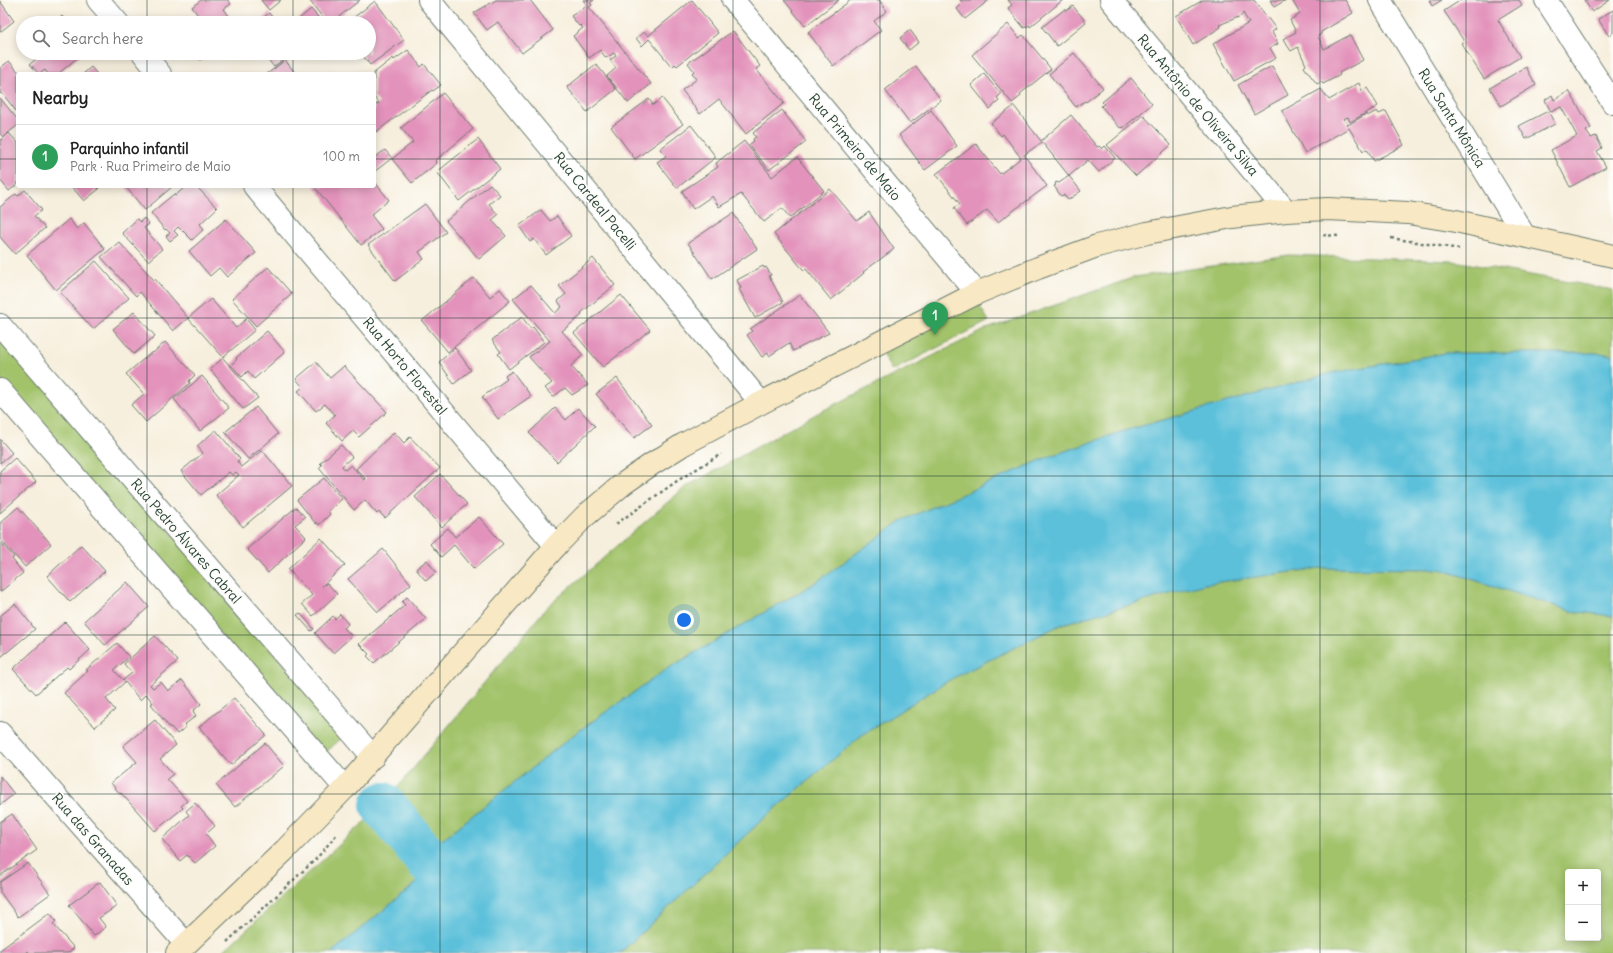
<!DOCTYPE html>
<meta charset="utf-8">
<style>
body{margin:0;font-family:Delius,sans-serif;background:#f2f2f2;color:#222}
.controls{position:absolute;right:12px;bottom:12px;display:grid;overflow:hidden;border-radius:4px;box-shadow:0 2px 10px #0003}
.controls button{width:36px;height:36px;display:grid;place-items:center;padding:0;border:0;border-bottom:1px solid #e0e0e0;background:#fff;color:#222;font:20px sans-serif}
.you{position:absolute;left:684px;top:620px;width:14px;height:14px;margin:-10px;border:3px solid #fff;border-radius:50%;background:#1a73e8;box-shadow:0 0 0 6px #1a73e833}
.badge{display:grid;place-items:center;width:26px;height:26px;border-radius:50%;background:#2563eb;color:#fff;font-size:13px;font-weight:700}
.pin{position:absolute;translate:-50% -33px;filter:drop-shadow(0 1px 2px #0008)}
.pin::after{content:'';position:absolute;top:21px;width:14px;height:12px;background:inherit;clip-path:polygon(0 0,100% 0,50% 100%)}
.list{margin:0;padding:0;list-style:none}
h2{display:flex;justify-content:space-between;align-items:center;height:52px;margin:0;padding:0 16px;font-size:17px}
h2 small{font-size:13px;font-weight:400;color:#767676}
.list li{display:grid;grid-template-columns:26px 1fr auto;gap:12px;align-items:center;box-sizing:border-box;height:64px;padding:0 16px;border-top:1px solid #e0e0e0}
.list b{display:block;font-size:15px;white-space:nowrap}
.list p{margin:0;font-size:13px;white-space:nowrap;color:#767676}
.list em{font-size:13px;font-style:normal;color:#767676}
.icon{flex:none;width:22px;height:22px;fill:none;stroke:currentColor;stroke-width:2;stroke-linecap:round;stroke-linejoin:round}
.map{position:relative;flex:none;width:1613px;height:953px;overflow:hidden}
.search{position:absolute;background:#fff;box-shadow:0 2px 10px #0003;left:16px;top:16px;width:360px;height:44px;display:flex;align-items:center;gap:10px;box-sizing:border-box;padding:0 14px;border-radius:22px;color:#767676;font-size:15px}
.panel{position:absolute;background:#fff;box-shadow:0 2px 10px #0003;left:16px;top:72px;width:360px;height:116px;border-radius:4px}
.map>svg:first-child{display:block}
</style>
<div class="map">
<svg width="1613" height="953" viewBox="0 0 1613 953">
<rect width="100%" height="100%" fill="#fdfcf7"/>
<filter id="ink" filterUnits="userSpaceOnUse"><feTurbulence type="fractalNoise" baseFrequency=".025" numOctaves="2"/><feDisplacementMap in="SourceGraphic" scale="8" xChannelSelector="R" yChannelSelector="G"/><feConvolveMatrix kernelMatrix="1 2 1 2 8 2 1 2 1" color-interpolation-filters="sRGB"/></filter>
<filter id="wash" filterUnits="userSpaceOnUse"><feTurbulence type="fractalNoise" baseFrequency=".012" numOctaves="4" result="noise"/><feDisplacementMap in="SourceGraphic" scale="16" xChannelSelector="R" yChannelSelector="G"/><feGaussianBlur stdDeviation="0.9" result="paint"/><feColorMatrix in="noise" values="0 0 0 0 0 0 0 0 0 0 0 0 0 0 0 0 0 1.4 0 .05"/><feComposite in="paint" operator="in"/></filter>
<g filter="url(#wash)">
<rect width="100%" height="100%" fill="#f7efdd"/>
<!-- green -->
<g fill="#a2c36b" stroke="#608050" fill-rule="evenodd">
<path d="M1289,255l165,6 159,29v65l-13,-2h-154l-115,20 -207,58 -76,26 -147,64 -86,62 -148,86 -91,64 -138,110 -37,-30 -13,10 36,54 -93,76h-110l162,-148 164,-198 137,-119 132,-74 171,-85 148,-52z"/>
<path d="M976,301l13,20 -97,50 -13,-23z"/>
<path d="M0,334l345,401 -21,19 -324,-375z"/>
<path d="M1320,568l120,1 131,42 42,5v337h-993l143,-134 99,-84 89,-56 111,-55 143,-40zM1568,872h30v66h-30z"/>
</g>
<!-- water -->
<path fill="#5cc0da" stroke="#3e7e87" d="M1446,353h154l13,2v261l-42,-5 -131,-42 -120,-1 -115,16 -143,40 -111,55 -89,56 -99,84 -143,134h-289l93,-76 -36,-55 13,-9 37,30 138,-110 91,-64 148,-86 86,-62 147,-64 76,-26 207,-58z"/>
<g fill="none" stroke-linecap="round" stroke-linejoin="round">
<!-- river -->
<path stroke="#5cc0da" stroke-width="46" d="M383,805l51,62"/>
</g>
<g id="blocks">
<!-- building -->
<g fill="#e393bb">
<path d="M201,0h27l3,4 -7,5 10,14h-34l2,-2 -10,-14z"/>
<path d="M261,0h20l-12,10z"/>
<path d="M309,0h51l-29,23h-4z"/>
<path d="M496,0h34l23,30 -31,23 -24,-31 -11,8 -13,-17z"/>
<path d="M583,0h11l-4,3 2,2 -3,2 62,77 -23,19 -21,-27 9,-8 -6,-8 6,-4 -2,-3 -8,5 -6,-8 -11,8 -16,-22 10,-8 -3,-3 -1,1 -8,-10 16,-11z"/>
<path d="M692,0l26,33 -41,33 -2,-2 -3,3 -23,-28 -7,7 -6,-8 9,-6 3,4z"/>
<path d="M784,0h55l-34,26z"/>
<path d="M851,0h28l8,11 -13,10 7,9 -48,36 -25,-34z"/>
<path d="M960,0h29l-24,19 -8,-10 6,-6z"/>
<path d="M1008,0h55l-33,27 -1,-2 -5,3 -16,-20 4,-3z"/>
<path d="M1203,0h51l22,29 -4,3 6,12 -8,4 6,10 -42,23 -21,-37 36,-21 -6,-10 -2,3 -22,9 2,2 -28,18 -17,-29z"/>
<path d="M1270,0h16l-12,7z"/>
<path d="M1292,0h53l8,13 -32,19v2l-3,2 6,13 26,-14 13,25 -24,13 1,2 -17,9 -2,-2 -4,2 -13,-17 2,-2 -8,-18 -7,4 -8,-12 13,-7 -6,-12 10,-6z"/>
<path d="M1429,0h13l-10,6z"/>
<path d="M1461,0h58l3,5 -24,15 22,37 -36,22 -23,-36 3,-2 -20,-30z"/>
<path d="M1584,0h26l-18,12z"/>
<path d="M0,1l14,20 -14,11z"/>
<path d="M375,1l29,39 -34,25 -9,-12h8v-30h-12l-4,-5z"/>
<path d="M1073,6l13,16 -29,24 -15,-19 23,-18 1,2z"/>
<path d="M311,9l12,14h-29z"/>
<path d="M1613,10v23l-4,3 -11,-17z"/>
<path d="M269,13l8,10h-20z"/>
<path d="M62,16l6,7h-14z"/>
<path d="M1008,24l11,14 4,-3 28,34 -31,25 1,2 -9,7 -40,-48z"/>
<path d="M910,30l9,12 -10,8 -9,-12z"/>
<path d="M733,31l27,35 -4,3 28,34 -38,31 -27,-35 -19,15 -18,-24 15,-11 -5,-6 2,-2 -6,-8z"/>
<path d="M408,50l13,17 3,-3 17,21 -8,6 -1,-1 -56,42 -2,-3v-23l5,-3 -5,-6v-24l19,-15 1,2z"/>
<path d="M31,53h52l-25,21h-10l-3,-4 -6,4 -9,-10 6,-5z"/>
<path d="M195,53h15l-10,7z"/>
<path d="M263,53h29l-18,14z"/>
<path d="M1074,53l29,35 -17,14 -1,-1 -9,6 -27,-33z"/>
<path d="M285,60l11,14h-29l8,-6z"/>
<path d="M9,61l11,13h-2v35l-2,2 -14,-18 -2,1v-26z"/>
<path d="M596,64l20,25 -29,23 -20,-25z"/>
<path d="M916,66l25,34 -31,23 -25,-33z"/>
<path d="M1272,66l16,29 -34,19 -16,-29z"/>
<path d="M91,67l6,7h-14z"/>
<path d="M1526,67l10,18 -35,21 -11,-18z"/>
<path d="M984,74l17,20 -4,4 2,3 -9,8 -19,-24z"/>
<path d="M1131,78l21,26 -29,24 -1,-1 -2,1 -19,-22 3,-2 -2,-2z"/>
<path d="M1359,83l3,8 5,-3 11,18 -28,16 -2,-5 -5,2 5,6 18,-11 1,2 10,-5 2,3 7,-3 18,34 -30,16 -7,-12 -4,2 -14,-23 -44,25 -23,-42 39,-22 8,11z"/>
<path d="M1569,91l22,37 -5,3 5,7 5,-2 6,12 -5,3 9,16 -36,20 -19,-37 26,-14 -16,-29 -10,5 -6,-12 7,-5 2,5z"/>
<path d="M443,93l30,36 -38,32 2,2 -25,20 -20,-24 21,-17 -12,-14z"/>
<path d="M0,98l18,22v5l-15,12 -3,-3z"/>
<path d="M662,98l21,26 -48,35 -24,-32 38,-28 4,6z"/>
<path d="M1014,106l27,35 30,-26 26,32 2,-1 3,3 3,-3 10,12 -16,14 -11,-12 -19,16 -27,-34 -18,13 23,31 -49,36 -11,-12 -20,15 -13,-17 6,-4 -24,-30 40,-30 24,30 21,-16 -18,-24 -2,2 -10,-13z"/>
<path d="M782,110l24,32 -37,28 -20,-25 5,-4 -1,-2 3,-2 -3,-4z"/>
<path d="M931,110l26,36 -32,24 -26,-35z"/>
<path d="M1548,111l7,13 -29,15 -7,-13z"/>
<path d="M1143,115l28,30 -35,31 -29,-31z"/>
<path d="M691,125l25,32 -39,31 -20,-26 9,-6 -6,-7z"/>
<path d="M9,133l9,10v41l-9,7 -9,-11v-39z"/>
<path d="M478,139l22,30 -41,32 -22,-29z"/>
<path d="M744,141l28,36 25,-20 27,34 -34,27 -8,-10 -18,14 -23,-28 -22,13 -7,-11 -19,13 -11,-18 36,-24 -2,-4z"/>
<path d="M385,150l7,8 -18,14v-14z"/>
<path d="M1069,176l12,15 -13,9 -4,-5 -3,1 -7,-10 2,-1 -1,-1 1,-2 3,1z"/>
<path d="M374,181l15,19 -18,15 11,14 -21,16 -47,-59h60z"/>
<path d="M490,184l10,11 -11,9 9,11 -6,5 14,16 -27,23 -33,-38z"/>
<path d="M71,186h25l3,3 -15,12z"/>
<path d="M125,186h48l-28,24z"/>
<path d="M186,186h10l21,22 -17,16 4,5 -12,11 -9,-9v1l-5,-5 -4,4 4,4 -8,6 -4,-5 4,-3 -4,-4 -1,1 -14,-17 23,-19 1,2z"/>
<path d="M830,189l27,32 12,-9 25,37 -31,23 1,1 -33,27 -25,-31 -2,1 -4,-4 -26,-32z"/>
<path d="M25,190l17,20 -8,6 11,12 -30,26 -15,-17v-30l16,-13 2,2z"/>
<path d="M425,204l21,28 -27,20 5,7 -29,22 -27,-36z"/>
<path d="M541,210l9,11 7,-5 14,20 -25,19 -12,-16 -4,3 -11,-16z"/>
<path d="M733,213l24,36 -45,30 -24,-36z"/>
<path d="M144,218l5,6 -5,4 18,21 -14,12 -26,-28 15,-14 3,3z"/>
<path d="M69,219l8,10 7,-6 21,26 -49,41 -29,-35z"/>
<path d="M226,219l30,34 -29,24 -8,-9 -9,8 -21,-25z"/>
<path d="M119,242l35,38 1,-1 33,39 -15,13 -33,-39 -4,4 -35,-39z"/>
<path d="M593,258l22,27 -34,28 1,2 -20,16 21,24 -12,11 17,19 -16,10 -7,-7 -12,9 -8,-9 7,-5 -23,-26 21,-16 -37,-42 18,-14 24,28 7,-6 -4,-6 8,-7 -7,-8z"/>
<path d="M96,261l33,37 -36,31 -33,-37z"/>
<path d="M763,266l1,2 2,-1 5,8 -2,1 14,26 -28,16 -16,-29 2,-1 -4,-8z"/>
<path d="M268,267l24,27 -36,32 -24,-27z"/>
<path d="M474,278l16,19 10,-8 10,12 -62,51 -26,-31z"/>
<path d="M621,295l29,35 -47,37 -29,-34z"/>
<path d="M800,295l29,38 -36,18 -4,-8 -20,13 -1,-3 -6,4 -15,-22 5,-4 -2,-2z"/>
<path d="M211,299l25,29 10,-9 9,11 -32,27 -35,-39z"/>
<path d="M134,312l21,24 -21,18 -21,-25z"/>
<path d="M522,317l9,12 2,-2 11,15 -35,27 -11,-15 3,-2 -9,-12z"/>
<path d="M267,331l18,21 -31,27 -6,-8 -6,6 -11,-12 6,-6 -1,-1z"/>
<path d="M165,342l30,33 -6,6 1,2 -44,39 -15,-17 13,-11 -18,-20 26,-22 1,1z"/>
<path d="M455,348l16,22 -17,14 -15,-22z"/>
<path d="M223,358l35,40 -15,11 -33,-40z"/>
<path d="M316,362l14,16 14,-12 43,46 -28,25 -6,-6 -11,10 -16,-18 9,-8 -10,-11 -9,7 -18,-20 5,-4 -7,-8z"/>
<path d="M512,371l19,25 -33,23 -16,-22 25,-18 -2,-3z"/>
<path d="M202,376l27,32 -29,23 -26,-32z"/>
<path d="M617,378l35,47 -18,13 -38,-44z"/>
<path d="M256,407l22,27 -30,25 -23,-27z"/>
<path d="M555,408l11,12 12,-12 17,18 -38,36 -28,-29z"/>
<path d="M216,430l24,29 -3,2 4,6 21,-17 30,36 -49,41 -27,-32 23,-20 -3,-3 -4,3 -3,-3 -28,23 -20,-24 22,-18 -6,-7z"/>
<path d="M394,432l10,11 6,-6 30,31 -55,50 -6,-6 -2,2 -12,-14 -11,10 -35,-42 3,-3 -2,-2 21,-18 11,12 -10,9 3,4 6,-5 13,15 2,-1 -10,-10z"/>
<path d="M0,439l12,14 -12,10z"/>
<path d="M15,458l21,24 -36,31v-42z"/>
<path d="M440,474l27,30 -25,23 -27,-30z"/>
<path d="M324,478l18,21 -14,12 2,3 -11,11 -2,-3 -1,2 -19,-24z"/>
<path d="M18,507l33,37 -26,23 -25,-28v-16z"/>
<path d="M296,507l9,10 -10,8 11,12 -38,36 -21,-24z"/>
<path d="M479,517l24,27 -29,25 -20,-24 -13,12 -11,-13 18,-16 7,9z"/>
<path d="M321,538l24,27 -23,21 5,-3 10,11 -24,22 -11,-12 10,-9 -24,-26z"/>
<path d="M0,542l14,15 -2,2 11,14 -23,19z"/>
<path d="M81,545l24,26 -35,31 -23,-26z"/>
<path d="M383,549l28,35 -33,28 -30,-33z"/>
<path d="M427,560l9,12 -10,9 -10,-12z"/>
<path d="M127,582l22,25 -44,38 -21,-24z"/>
<path d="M407,597l19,22 -52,44 -7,-7 2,-2 -10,-10 46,-39 -3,-3z"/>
<path d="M15,604l20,25 -34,28 -1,-41z"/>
<path d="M300,613l14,16 -3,2 -14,-16z"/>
<path d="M340,614l8,10 -4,4 8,8 -19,17 -18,-20 18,-17 2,3z"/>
<path d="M65,622l25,28 -21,19 -2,-2 -31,27 -23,-25z"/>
<path d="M155,636l23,25 -28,24 3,3 8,-6 7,9 14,-11 19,24 -8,7 3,5 -12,9 2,2 -9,7 -6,-7 -1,1 -19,-24 2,-1 -7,-9 -6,6 -15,-18 -19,17 9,11 -20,17 -31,-34 24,-22 -2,-1 31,-27 12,14 -15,13 9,10 9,-7 -8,-9z"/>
<path d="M234,698l32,37 -35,30 -32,-38z"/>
<path d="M155,720l21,25 -16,14 13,15 -6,5 20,22 -6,5 2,2 -28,23 -34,-38 -1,1 -9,-11 26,-21 -14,-16z"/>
<path d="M265,743l19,23 -49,41 -19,-22z"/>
<path d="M0,776l14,18 -14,11z"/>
<path d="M195,803l20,23 -9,8 9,12 -20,17 -8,-8 -7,6 -18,-22 27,-24 -3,-4z"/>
<path d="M12,814l25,36 -37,26v-54z"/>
<path d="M28,863l22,31 -32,23 -18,-25v-10z"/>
<path d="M100,882l17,24 -18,12 7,9 -12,9 -25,-31z"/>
<path d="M50,913l6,8 -3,3 21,24 -6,5h-39l-1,-2 -2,2h-26v-3z"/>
</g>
</g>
</g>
<g filter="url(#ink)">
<use href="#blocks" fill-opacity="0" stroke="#6b7b6f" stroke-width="1"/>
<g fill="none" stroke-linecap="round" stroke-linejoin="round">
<defs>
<g id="street">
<path d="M98,0l20,23"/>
<path d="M429,0l332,403"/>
<path d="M733,0l244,293"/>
<path d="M1111,0l175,211"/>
<path d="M1380,0l144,235"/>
<path d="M1546,0l67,103"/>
<path d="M143,53l17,21"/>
<path d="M254,186l302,360"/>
<path d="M0,325l373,432"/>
<path d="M0,390l345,398"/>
<path d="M0,733l186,211"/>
</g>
<path id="secondary" d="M177,953l108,-103 60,-62 211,-242 28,-29 39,-33 29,-20 32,-20 77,-41 216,-110 61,-25 59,-22 50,-13 85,-16 54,-6 42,-2 80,4 48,8 157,35"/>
</defs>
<!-- street casing -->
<use href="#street" stroke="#6b7b6f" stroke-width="24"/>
<!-- secondary casing -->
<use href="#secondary" stroke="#6b7b6f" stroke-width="24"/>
<!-- path -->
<g stroke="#6b7b6f" stroke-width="2.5" stroke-dasharray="3 3" stroke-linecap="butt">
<path d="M1323,235l15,1"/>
<path d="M1391,238l68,11"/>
<path d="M616,524l61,-43 44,-27"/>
<path d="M227,942l90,-84 19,-23"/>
</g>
<!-- street -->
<use href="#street" stroke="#fff" stroke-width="22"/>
<!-- secondary -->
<use href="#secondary" stroke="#f8e8c3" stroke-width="22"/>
</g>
</g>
<!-- grid -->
<path fill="none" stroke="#1f3d34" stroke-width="1" stroke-opacity="0.55" d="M147,0v23M293,0v23M440,0v953M587,0v953M733,0v953M880,0v953M1026,0v953M1173,0v953M1320,0v953M1466,0v953M147,53v21M293,53v21M0,159h18M374,159h1239M147,186v767M293,186v767M0,318h1613M0,476h1613M0,635h1613M0,794h1613"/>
<g text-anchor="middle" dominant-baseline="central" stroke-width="3.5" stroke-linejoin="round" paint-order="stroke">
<!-- street labels -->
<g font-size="14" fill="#1f3d34" stroke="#fdfcf7">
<text transform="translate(1198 105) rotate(50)">Rua Antônio de Oliveira Silva</text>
<text transform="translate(1452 118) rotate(58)">Rua Santa Mônica</text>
<text transform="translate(855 147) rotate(50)">Rua Primeiro de Maio</text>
<text transform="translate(595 201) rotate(51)">Rua Cardeal Pacelli</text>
<text transform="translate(405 366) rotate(50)">Rua Horto Florestal</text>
<text transform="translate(186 541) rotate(49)">Rua Pedro Álvares Cabral</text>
<text transform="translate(93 839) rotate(49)">Rua das Granadas</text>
</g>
</g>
</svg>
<div class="controls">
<button>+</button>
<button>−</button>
</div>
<div class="you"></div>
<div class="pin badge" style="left:935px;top:335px;background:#2e9e5b">1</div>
<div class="search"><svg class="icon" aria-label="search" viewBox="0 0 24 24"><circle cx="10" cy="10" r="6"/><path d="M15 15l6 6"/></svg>Search here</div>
<section class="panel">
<h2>Nearby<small></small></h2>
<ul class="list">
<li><span class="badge" style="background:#2e9e5b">1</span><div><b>Parquinho infantil</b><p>Park · Rua Primeiro de Maio</p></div><em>100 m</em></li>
</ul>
</section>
</div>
